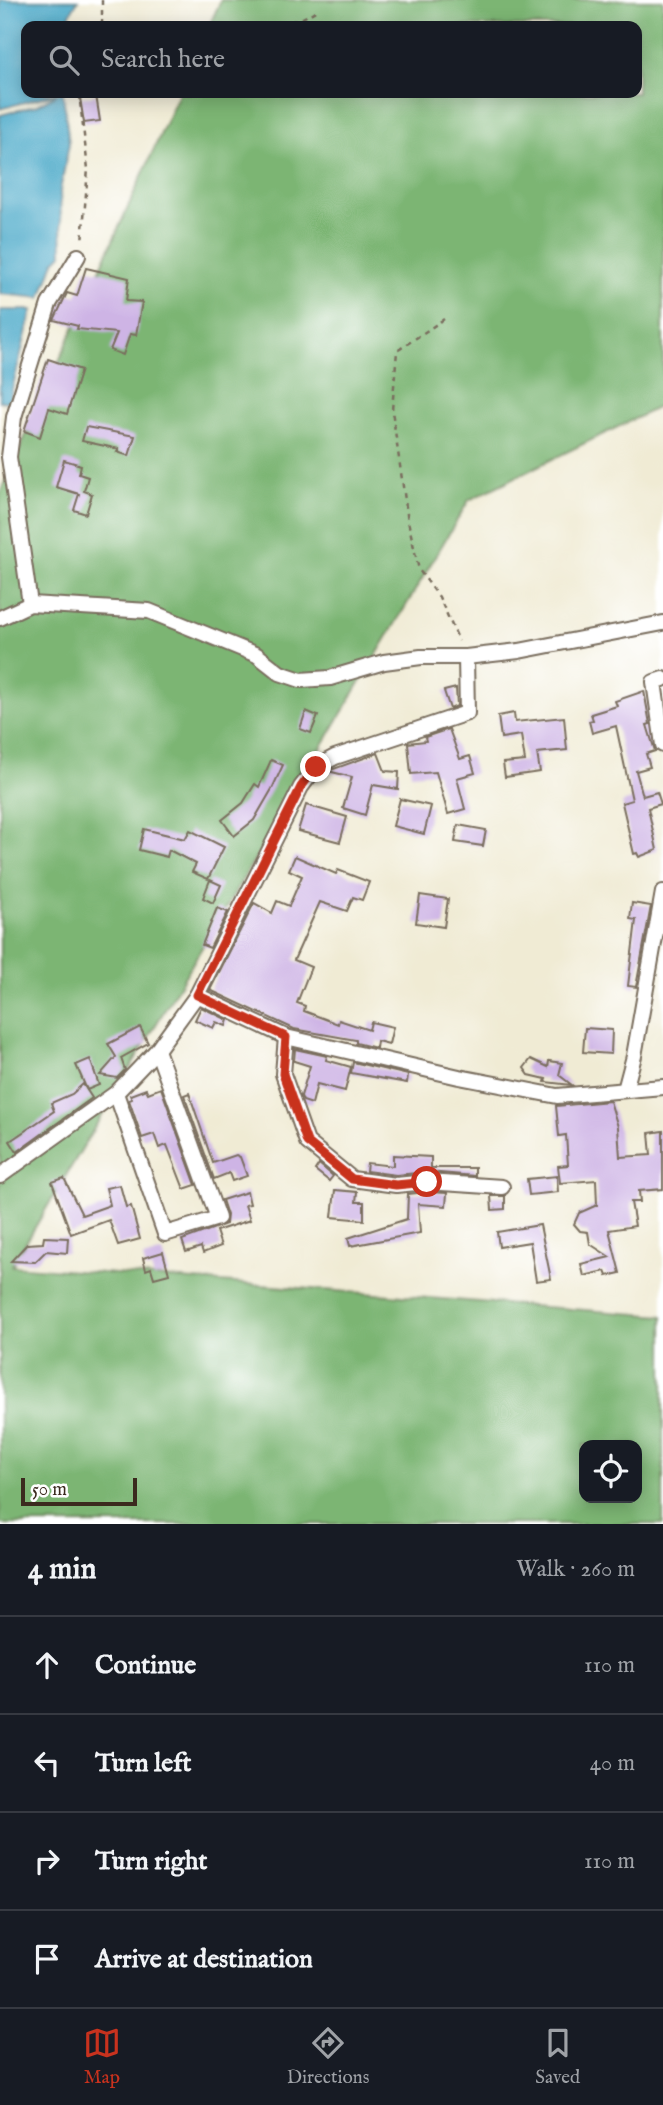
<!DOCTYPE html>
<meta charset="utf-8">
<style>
body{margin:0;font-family:"IM FELL English",serif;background:#20242c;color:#f1f3f6}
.controls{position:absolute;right:21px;bottom:21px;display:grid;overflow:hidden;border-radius:14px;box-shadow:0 4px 18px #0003}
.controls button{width:63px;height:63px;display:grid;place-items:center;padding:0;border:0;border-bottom:2px solid #363941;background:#171b24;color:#f1f3f6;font:35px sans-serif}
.scale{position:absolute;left:21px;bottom:18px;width:116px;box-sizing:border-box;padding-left:7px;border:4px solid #3b2a1e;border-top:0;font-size:19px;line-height:24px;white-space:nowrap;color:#3b2a1e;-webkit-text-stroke:5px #fff;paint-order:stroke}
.stop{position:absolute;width:21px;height:21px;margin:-16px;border:5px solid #c8321e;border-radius:50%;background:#fff}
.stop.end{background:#c8321e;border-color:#fff;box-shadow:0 2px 7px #0008}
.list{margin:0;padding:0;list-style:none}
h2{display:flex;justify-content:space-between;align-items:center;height:91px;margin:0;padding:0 28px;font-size:30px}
h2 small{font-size:23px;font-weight:400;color:#9ea1a6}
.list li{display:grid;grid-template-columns:46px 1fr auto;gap:21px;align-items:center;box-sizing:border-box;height:98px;padding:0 28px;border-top:2px solid #363941}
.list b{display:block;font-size:26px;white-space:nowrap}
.list em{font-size:23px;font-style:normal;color:#9ea1a6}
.icon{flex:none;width:38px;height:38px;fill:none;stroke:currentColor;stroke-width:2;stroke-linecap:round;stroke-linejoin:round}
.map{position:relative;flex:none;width:663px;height:1524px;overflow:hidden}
.search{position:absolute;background:#171b24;box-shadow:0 4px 18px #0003;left:21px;right:21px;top:21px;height:77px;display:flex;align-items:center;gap:18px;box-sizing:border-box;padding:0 24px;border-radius:14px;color:#9ea1a6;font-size:26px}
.sheet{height:483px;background:#171b24}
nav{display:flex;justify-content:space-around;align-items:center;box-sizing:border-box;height:98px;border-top:2px solid #363941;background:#171b24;font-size:19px;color:#9ea1a6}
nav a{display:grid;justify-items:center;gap:4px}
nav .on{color:#c8321e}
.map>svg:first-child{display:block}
</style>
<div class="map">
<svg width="663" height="1524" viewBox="0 0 663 1524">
<rect width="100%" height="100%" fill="#fff"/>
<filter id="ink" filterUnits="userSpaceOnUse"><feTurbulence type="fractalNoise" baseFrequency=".0143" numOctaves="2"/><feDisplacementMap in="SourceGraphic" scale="14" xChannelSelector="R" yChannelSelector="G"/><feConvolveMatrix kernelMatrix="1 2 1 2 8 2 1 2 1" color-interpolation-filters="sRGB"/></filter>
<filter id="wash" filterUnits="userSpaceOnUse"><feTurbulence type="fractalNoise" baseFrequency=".00686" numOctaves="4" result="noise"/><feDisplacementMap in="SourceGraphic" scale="28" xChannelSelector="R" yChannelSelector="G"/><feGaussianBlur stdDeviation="1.57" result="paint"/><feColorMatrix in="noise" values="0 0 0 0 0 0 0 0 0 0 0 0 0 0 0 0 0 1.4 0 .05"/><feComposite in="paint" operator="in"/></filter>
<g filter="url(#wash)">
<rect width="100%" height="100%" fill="#f0ebd4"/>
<!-- forest -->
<path fill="#7bb573" stroke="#5b7048" stroke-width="2" fill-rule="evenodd" d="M221,0h442v405l-194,95 -457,766 651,50v208h-663v-1031l179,-400h458v-67h-428zM584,1445h53v53h-53z"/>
<!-- water -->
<g fill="#47a7c7" stroke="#416872" stroke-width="2">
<path d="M0,0h78l-8,14 -2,12h-42v67h31l-57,16z"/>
<path d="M59,93h4l6,51 -9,47 2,63 -8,8 -13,36 -41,-4v-179l37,-10z"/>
<path d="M0,310h32l-23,92 -9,-1z"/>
</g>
<g id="blocks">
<!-- building -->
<g fill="#ceb4e5">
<path d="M96,95l4,26 -16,2 -4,-25z"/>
<path d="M86,268l43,10 -3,23 16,1 -6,33 -6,-1 -7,21 -13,-5 7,-17 -40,-4 1,-3 -24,-6 13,-27 10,3z"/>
<path d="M48,359l33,11 -14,44 -18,-6 -9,29 -16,-6z"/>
<path d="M86,427l49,9 -6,20 -12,-4 2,-3 -37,-8z"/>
<path d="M64,460l17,5 -2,9 9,3 -4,14 8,3 -6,20 -12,-4 5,-16 -23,-7z"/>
<path d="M456,688l1,18 -7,3 -6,-18z"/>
<path d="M644,691l6,33 -3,1 8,26 -9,3 4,13 -14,4 7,25 14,-4 4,12 -13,4 9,42 -18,7 -2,-4 -3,1 -12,-51 10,-3 -16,-74 -24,7 -3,-12 4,-1 -2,-6 26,-8 -2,-5z"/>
<path d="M306,711l12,5 -7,17 -11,-4z"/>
<path d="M514,713l1,9 49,-5 3,33 -30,3 3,19 -35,5 -2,-14 22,-2 -4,-26 -20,3 -3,-22z"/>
<path d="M449,729l11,30 10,-3 5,17 -18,5 8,31 -17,5 -12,-42 -25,2 -3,-31 18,-2 -1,-4z"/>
<path d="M378,753l7,18 14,1 -1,17 -25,-4 -8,30 -22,-7 9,-31 -24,-6z"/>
<path d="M271,760l12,5 -11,24 -18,31 -20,16 -12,-16 21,-17 12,-19 4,3z"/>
<path d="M400,799l31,7 -7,28 -31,-8z"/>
<path d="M306,805l41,12 -7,25 -42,-11z"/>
<path d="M458,825l28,5 -3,16 -28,-4z"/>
<path d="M144,829l41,10 5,-9 34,17 -16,32 -16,-7 4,-8 -27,-14 -2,7 -28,-7z"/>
<path d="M295,856l41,18 2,-4 31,12 -7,18 -9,-3 -6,14 -27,-9 -26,58 17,7 -14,36 8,3 -1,5 34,13 1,-4 30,10 2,-8 22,5 -4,17 -12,-3 -1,7 -20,-5v-3l-62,-11 -84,-39 44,-87 18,10 5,-12 12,5 13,-30 -13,-6z"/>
<path d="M210,880l11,5 -8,18 -10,-5z"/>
<path d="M420,895l28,4 -4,28 -28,-4z"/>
<path d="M632,903l19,3 -15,81 -8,-1 8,-66 -6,-1z"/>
<path d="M217,908l11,4 -18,36 -8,-3z"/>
<path d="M201,1007l27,13 -2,6 -10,-4 -3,6 -18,-8z"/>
<path d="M140,1027l8,16 -27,15 4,12 -8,8 -17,-3 16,-18 -8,-13z"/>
<path d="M585,1028l27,2 -1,24 -28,-2z"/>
<path d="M295,1049l32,7 -1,4 25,7 -6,24 -28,-7 -5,20 -9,-3 -2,-5 9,-30 -16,-5z"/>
<path d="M90,1059l9,26 -12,5 -11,-25z"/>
<path d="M531,1059l17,8 1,-6 13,2 -3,12 13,10 -27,-3 1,-3 -17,-4 -5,-7z"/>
<path d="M353,1062l55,13 -1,8 -56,-10z"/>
<path d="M83,1084l9,14 -75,54 -7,-11 44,-30 -3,-8 21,-9z"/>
<path d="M161,1088l35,97 -12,4 -17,-44 -8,3 -5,-14 -12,4 -13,-38 3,-1 -2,-4 16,-6 2,4z"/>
<path d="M189,1093l24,70 23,-8 4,2 7,19 -15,5 -3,-8 -15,6 -30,-84z"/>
<path d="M610,1101l8,26 2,30 31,-2 -2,-22 14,-2v58l-24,2 1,11h-9l4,24 -26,4 11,43 -13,3 -2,-5 -21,5 -3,-12 29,-7 -20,-13 -2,-12 -8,-1 -6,-7 5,-11 18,-8 -1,-25 -36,3 -2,-17 10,-1 -2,-30 -7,1 -3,-30z"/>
<path d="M393,1155l38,2v11h44v8l-47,-4 -32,3 -30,-4 1,-8 26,3z"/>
<path d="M319,1164l14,12 -4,5 -14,-11z"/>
<path d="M557,1176l1,16 -29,3 -2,-16z"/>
<path d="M64,1178l18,37 28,-10 -4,-17 14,-3 6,22 5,-1 9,33 -22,6 -9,-25 -38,14 -19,-52z"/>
<path d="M335,1190l22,2 -1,10h8v18l-32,-3z"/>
<path d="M247,1192l3,12 -5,1 5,15 -34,11 5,15 -18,7 -2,-6 -15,5 -4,-12 44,-16 1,-9 -5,-15z"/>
<path d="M427,1192l20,1 -1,13 -28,-2 2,29 -70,13 -2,-8 59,-19 1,-25z"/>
<path d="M491,1196h14v13l-13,1z"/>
<path d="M540,1225l11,54 -15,2 -6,-39 -31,5 -2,-15z"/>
<path d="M44,1237l24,1 -1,15 -21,-2 -11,11 -24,-1 16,-17 16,-1z"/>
<path d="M163,1252l6,22 -15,4 -3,-10 -5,2 -3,-12z"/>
</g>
</g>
</g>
<g filter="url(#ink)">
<use href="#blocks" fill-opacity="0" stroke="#7a6e5e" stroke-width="2"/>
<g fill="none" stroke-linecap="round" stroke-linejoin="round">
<defs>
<g id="minor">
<path d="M30,604l-21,-147 5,-40 35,-113 29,-48"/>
<path d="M0,618l30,-14 119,7 108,44 23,18 21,7 29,-2 54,-16 37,-5h45l53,-6 144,-28"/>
<path d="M466,657l1,56 -132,44 -19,10 -15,20 -104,208 89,42 173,40 98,19 106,-9"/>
<path d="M663,679l-9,3 9,63"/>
<path d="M286,1037l-3,37 24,68 45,37 44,6 31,-3 75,5"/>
<path d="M625,1090l9,-34 29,-164"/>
<path d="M116,1093l49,141 53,-16 -61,-168"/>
<path d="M0,1176l116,-83 41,-43 40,-55"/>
</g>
</defs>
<!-- minor casing -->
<use href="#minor" stroke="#7a6e5e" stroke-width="18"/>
<!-- path -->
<g stroke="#7a6e5e" stroke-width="2.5" stroke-dasharray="5 5" stroke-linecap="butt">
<path d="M102,0v26"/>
<path d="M273,26l28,-7 18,-10"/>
<path d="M79,93l9,76 -6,73"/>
<path d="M444,319l-47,32 -5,59 16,111 11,49 20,27 20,44"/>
</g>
<!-- minor -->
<use href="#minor" stroke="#fff" stroke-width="14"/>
</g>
</g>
<g fill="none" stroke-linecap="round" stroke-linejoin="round" filter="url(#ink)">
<!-- route -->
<path stroke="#c8321e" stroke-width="9" d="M316,767l-15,20 -104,208 89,42 -3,37 24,68 45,37 44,6 31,-3"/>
</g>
</svg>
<div class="controls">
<button><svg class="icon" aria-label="locate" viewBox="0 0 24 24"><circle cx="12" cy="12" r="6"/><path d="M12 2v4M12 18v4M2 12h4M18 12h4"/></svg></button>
</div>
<div class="scale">50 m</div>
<div class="stop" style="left:427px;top:1182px"></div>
<div class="stop end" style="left:316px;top:767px"></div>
<div class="search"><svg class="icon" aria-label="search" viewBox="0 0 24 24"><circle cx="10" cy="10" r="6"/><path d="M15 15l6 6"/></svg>Search here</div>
</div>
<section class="sheet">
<h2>4 min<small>Walk · 260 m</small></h2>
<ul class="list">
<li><svg class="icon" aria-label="ahead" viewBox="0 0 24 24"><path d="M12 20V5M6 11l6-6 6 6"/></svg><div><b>Continue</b></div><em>110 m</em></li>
<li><svg class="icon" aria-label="left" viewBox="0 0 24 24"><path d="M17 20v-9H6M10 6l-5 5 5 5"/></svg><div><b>Turn left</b></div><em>40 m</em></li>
<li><svg class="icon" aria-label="right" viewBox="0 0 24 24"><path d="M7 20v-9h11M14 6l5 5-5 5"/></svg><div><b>Turn right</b></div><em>110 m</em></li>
<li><svg class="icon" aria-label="arrive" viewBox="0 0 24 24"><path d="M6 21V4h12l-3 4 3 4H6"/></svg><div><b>Arrive at destination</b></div></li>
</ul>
</section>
<nav>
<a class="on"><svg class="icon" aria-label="map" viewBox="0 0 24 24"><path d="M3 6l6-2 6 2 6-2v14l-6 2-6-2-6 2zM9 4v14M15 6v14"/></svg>Map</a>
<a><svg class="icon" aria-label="directions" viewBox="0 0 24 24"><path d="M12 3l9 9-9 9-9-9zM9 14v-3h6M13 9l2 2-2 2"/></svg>Directions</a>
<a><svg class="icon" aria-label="saved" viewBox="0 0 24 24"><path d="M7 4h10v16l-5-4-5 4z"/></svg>Saved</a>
</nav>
